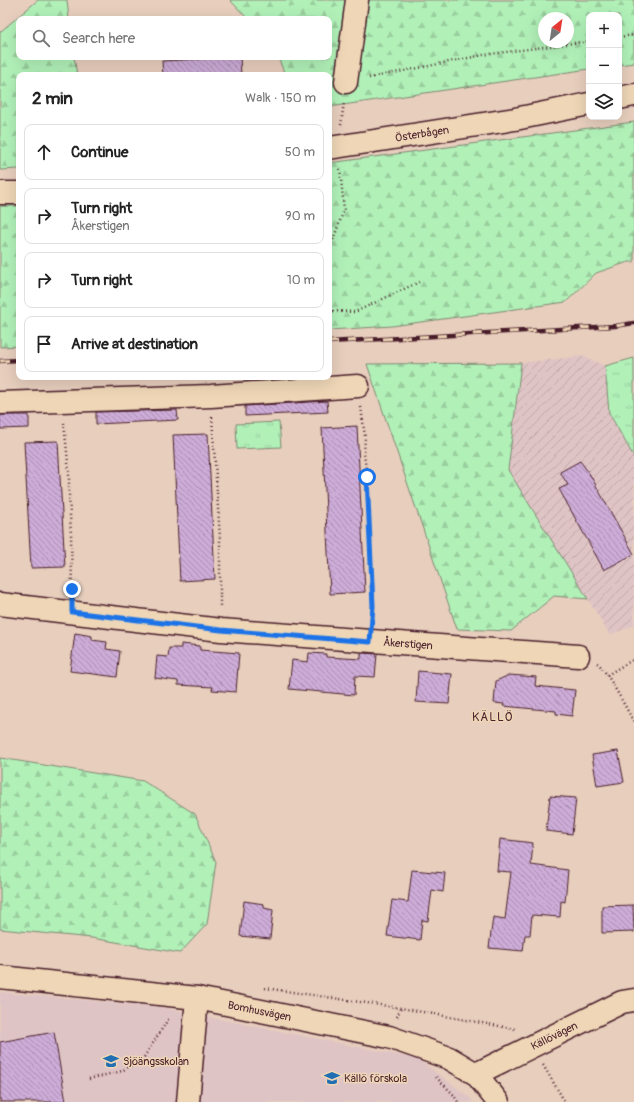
<!DOCTYPE html>
<meta charset="utf-8">
<style>
body{margin:0;font-family:Pangolin,sans-serif;background:#f2f2f2;color:#222}
.controls{position:absolute;right:12px;top:12px;display:grid;overflow:hidden;border-radius:8px;box-shadow:0 4px 16px #0002}
.controls button{width:36px;height:36px;display:grid;place-items:center;padding:0;border:0;border-bottom:1px solid #e0e0e0;background:#fff;color:#222;font:20px sans-serif}
.compass{position:absolute;left:538px;top:12px;width:36px;height:36px;border-radius:50%;background:#fff;box-shadow:0 4px 16px #0002;rotate:30deg}
.stop{position:absolute;width:12px;height:12px;margin:-9px;border:3px solid #1a73e8;border-radius:50%;background:#fff}
.stop.end{background:#1a73e8;border-color:#fff;box-shadow:0 1px 4px #0008}
.list{margin:0;padding:0;list-style:none}
h2{display:flex;justify-content:space-between;align-items:center;height:52px;margin:0;padding:0 16px;font-size:17px}
h2 small{font-size:13px;font-weight:400;color:#767676}
.list li{display:grid;grid-template-columns:26px 1fr auto;gap:12px;align-items:center;box-sizing:border-box;height:56px;margin:0 8px 8px;padding:0 8px;border:1px solid #e0e0e0;border-radius:8px}
.list b{display:block;font-size:15px;white-space:nowrap}
.list p{margin:0;font-size:13px;white-space:nowrap;color:#767676}
.list em{font-size:13px;font-style:normal;color:#767676}
.icon{flex:none;width:22px;height:22px;fill:none;stroke:currentColor;stroke-width:2;stroke-linecap:round;stroke-linejoin:round}
.map{position:relative;flex:none;width:634px;height:1102px;overflow:hidden}
.search{position:absolute;background:#fff;box-shadow:0 4px 16px #0002;left:16px;top:16px;width:316px;height:44px;display:flex;align-items:center;gap:10px;box-sizing:border-box;padding:0 14px;border-radius:8px;color:#767676;font-size:15px}
.panel{position:absolute;background:#fff;box-shadow:0 4px 16px #0002;left:16px;top:72px;width:316px;height:308px;border-radius:8px}
.map>svg:first-child{display:block}
</style>
<div class="map">
<svg width="634" height="1102" viewBox="0 0 634 1102">
<defs>
<pattern id="industrial-furrows" width="10" height="10" patternUnits="userSpaceOnUse"><rect width="10" height="10" fill="#dfc4c5"/><path d="M-1 1l2-2M0 10L10 0M9 11l2-2" fill="none" stroke="#c1a8a9"/></pattern>
<pattern id="forest-firs" width="22" height="20" patternUnits="userSpaceOnUse"><rect width="22" height="20" fill="#b1f1b8"/><path d="M5 1l3.5 6h-7zM16 11l3.5 6h-7z" fill="#9ace9e"/></pattern>
<pattern id="park-tufts" width="24" height="20" patternUnits="userSpaceOnUse"><rect width="24" height="20" fill="#b1f1b8"/><path d="M3 7l-1-3M5 7V3M7 7l1-3M15 17l-1-3M17 17v-4M19 17l1-3" fill="none" stroke="#9ace9e"/></pattern>
<pattern id="building-back-hatch" width="6" height="6" patternUnits="userSpaceOnUse"><rect width="6" height="6" fill="#cdadd8"/><path d="M-1 5l2 2M0 0l6 6M5-1l2 2" fill="none" stroke="#a88caf"/></pattern>
</defs>
<rect width="100%" height="100%" fill="#e7cebd"/>
<filter id="ink" filterUnits="userSpaceOnUse"><feTurbulence type="fractalNoise" baseFrequency=".025" numOctaves="2"/><feDisplacementMap in="SourceGraphic" scale="8" xChannelSelector="R" yChannelSelector="G"/><feConvolveMatrix kernelMatrix="1 2 1 2 8 2 1 2 1" color-interpolation-filters="sRGB"/></filter>
<g filter="url(#ink)">
<!-- built -->
<path fill="#dfc4c5" d="M0,992l159,15 259,52 51,38 4,5h-473z"/>
<!-- industrial -->
<path fill="url(#industrial-furrows)" d="M583,356l22,10 4,47 25,44v168l-24,10 -102,-165 13,-107z"/>
<!-- forest -->
<g fill="url(#forest-firs)" stroke="#7e8872" fill-rule="evenodd">
<path d="M38,0h29l2,19h-50v38h55l3,18h-58v94l-19,1v-138z"/>
<path d="M230,0h404v63l-15,2v-50h-30v54l-260,38v-32h-44l-7,-18h51v-38h-81zM544,18h24v24h-24z"/>
<path d="M634,122v140h-6l-32,11 -30,29 -174,24 -63,4v-167z"/>
<path d="M0,206h19v140l-19,1z"/>
<path d="M521,363l-13,107 80,129 -34,-3 -43,35 -54,-2 -90,-265z"/>
<path d="M0,758l143,23 52,33 21,48 -9,62 -27,29 -88,-15 -92,-9z"/>
</g>
<!-- park -->
<g fill="url(#park-tufts)" stroke="#7e8872">
<path d="M634,358v99l-25,-44 -4,-47z"/>
<path d="M279,422l2,25 -44,2 -1,-25z"/>
</g>
<!-- building -->
<g fill="url(#building-back-hatch)" stroke="#4a1f2b">
<path d="M240,57l1,18h-78l-1,-14z"/>
<path d="M327,401l1,11 -83,4v-10z"/>
<path d="M177,410l1,10 -82,4v-12z"/>
<path d="M0,415h29v13l-29,1z"/>
<path d="M357,426l8,166 -35,2 -8,-166z"/>
<path d="M208,434l7,145 -35,2 -7,-146z"/>
<path d="M58,441l7,126 -34,1 -7,-126z"/>
<path d="M580,461l9,12 45,81 -30,16 -45,-81 9,-4 -8,-13z"/>
<path d="M75,633l17,3v4l15,2 -1,7 14,2 -3,26 -47,-6z"/>
<path d="M181,644l19,2v4l39,3 -3,39 -24,-2 1,-3 -35,-2v-4l-23,-3 2,-22 11,1 1,-9h12z"/>
<path d="M309,653l17,1v3l35,2v-6l16,1 -2,23 -20,-1 -1,19 -65,-6 3,-29 16,2z"/>
<path d="M418,671l34,3 -3,30 -33,-2z"/>
<path d="M509,675l27,2 -1,9 40,4 -3,26 -16,-2v-3l-53,-5 1,-2 -10,-1 2,-22z"/>
<path d="M618,751l6,31 -27,4 -5,-31z"/>
<path d="M550,796l26,2 -4,36 -26,-3z"/>
<path d="M500,839l33,4 -2,22 37,5 -3,32 -4,-1 -1,16 -28,-2 -2,20h-5l-2,16 -34,-3 4,-31 12,2 6,-47 -14,-1z"/>
<path d="M412,870l33,3 -2,19 -11,-2 -4,31 -6,-1 -2,20 -33,-4 5,-36 16,2z"/>
<path d="M244,901l20,3v4l9,2 -3,29 -30,-3z"/>
<path d="M633,905l1,27 -32,1v-27z"/>
<path d="M54,1032l12,70h-66v-60z"/>
</g>
<g fill="none" stroke-linecap="round" stroke-linejoin="round">
<defs>
<g id="minor">
<path d="M346,82l11,-82"/>
<path d="M0,403l211,-7 147,-10"/>
<path id="s1" d="M0,604l221,26 357,26"/>
<path id="s2" d="M0,977l197,21 192,39 60,21 27,16 22,28"/>
<path id="s3" d="M476,1074l146,-72 12,-2"/>
<path d="M188,1102l9,-104"/>
</g>
<g id="major">
<path d="M619,98l15,-3"/>
<path id="s4" d="M329,148l186,-29 74,-15"/>
<path d="M0,193h19"/>
</g>
</defs>
<!-- minor casing -->
<use href="#minor" stroke="#4a1f2b" stroke-width="25"/>
<!-- major casing -->
<use href="#major" stroke="#4a1f2b" stroke-width="25"/>
<!-- path -->
<g stroke="#4a1f2b" stroke-width="2.5" stroke-dasharray="1 3" stroke-linecap="butt">
<path d="M619,37l15,-2"/>
<path d="M369,78l114,-23 106,-14"/>
<path d="M341,125l3,-23"/>
<path d="M329,251l15,-41 -4,-42"/>
<path d="M329,311l26,1 64,-30"/>
<path d="M361,407l4,30 -1,17 3,23 6,129 -1,13"/>
<path d="M212,417l8,121v70"/>
<path d="M64,423l5,49v21l2,42 1,56"/>
<path d="M597,663c8,4 31,49 37,59"/>
<path d="M607,675l27,-16"/>
<path d="M265,988l136,20 114,21"/>
<path d="M397,1017l4,-9"/>
<path d="M543,1065l22,37"/>
<path d="M436,1077l17,17 5,8"/>
<path d="M89,1079l33,-8 22,-14 25,-39"/>
</g>
<!-- minor -->
<use href="#minor" stroke="#eed6b6" stroke-width="22"/>
<!-- major -->
<use href="#major" stroke="#eed6b6" stroke-width="22"/>
<defs>
<g id="rail">
<path d="M329,342l286,-16 19,-3"/>
<path d="M0,361l19,-1"/>
</g>
</defs>
<!-- rail casing -->
<use href="#rail" stroke="#4a1f2b" stroke-width="4.5"/>
<!-- rail -->
<use href="#rail" stroke="#eed6b6" stroke-width="3" stroke-dasharray="9" stroke-linecap="butt"/>
</g>
</g>
<g fill="none" stroke-linecap="round" stroke-linejoin="round" filter="url(#ink)">
<!-- route -->
<path stroke="#1a73e8" stroke-width="5" d="M72,589v23l149,18 149,12 3,-36 -6,-129"/>
</g>
<!-- icons -->
<defs>
<symbol id="school-bare" viewBox="-9 -9 18 18"><path d="M0-5L7-2L0 1L-7-2ZM-4 1L0 2.5L4 1V4Q0 6-4 4Z" fill="#1f6fb2" stroke="#eed6b6" stroke-width="2.5" paint-order="stroke"/></symbol>
</defs>
<g fill-rule="evenodd">
<use href="#school-bare" x="100" y="1050" width="22" height="22"/>
<use href="#school-bare" x="321" y="1067" width="22" height="22"/>
</g>
<g text-anchor="middle" dominant-baseline="central" stroke-width="3" stroke-linejoin="round" paint-order="stroke">
<!-- street labels -->
<g font-size="11" fill="#4a1f2b" stroke="#eed6b6">
<text stroke="none"><textPath href="#s4" startOffset="94">Österbågen</textPath></text>
<text stroke="none"><textPath href="#s1" startOffset="410">Åkerstigen</textPath></text>
<text stroke="none"><textPath href="#s2" startOffset="262">Bomhusvägen</textPath></text>
<text stroke="none"><textPath href="#s3" startOffset="87">Källövägen</textPath></text>
</g>
<!-- poi labels -->
<g font-size="11" fill="#4a1f2b" stroke="#eed6b6" text-anchor="start">
<text x="123" y="1061">Sjöängsskolan</text>
<text x="344" y="1078">Källö förskola</text>
</g>
<!-- neighbourhood labels -->
<g font-size="12" letter-spacing="1" fill="#4a1f2b" stroke="#eed6b6">
<text x="493" y="717">KÄLLÖ</text>
</g>
</g>
</svg>
<div class="controls">
<button>+</button>
<button>−</button>
<button><svg class="icon" aria-label="layers" viewBox="0 0 24 24"><path d="M12 4l9 5-9 5-9-5zM3 14l9 5 9-5"/></svg></button>
</div>
<svg class="compass" viewBox="-18 -18 36 36"><path d="M0-13l5 13h-10z" fill="#e53935"/><path d="M0 13l5-13h-10z" fill="#767676"/></svg>
<div class="stop" style="left:367px;top:477px"></div>
<div class="stop end" style="left:72px;top:589px"></div>
<div class="search"><svg class="icon" aria-label="search" viewBox="0 0 24 24"><circle cx="10" cy="10" r="6"/><path d="M15 15l6 6"/></svg>Search here</div>
<section class="panel">
<h2>2 min<small>Walk · 150 m</small></h2>
<ul class="list">
<li><svg class="icon" aria-label="ahead" viewBox="0 0 24 24"><path d="M12 20V5M6 11l6-6 6 6"/></svg><div><b>Continue</b></div><em>50 m</em></li>
<li><svg class="icon" aria-label="right" viewBox="0 0 24 24"><path d="M7 20v-9h11M14 6l5 5-5 5"/></svg><div><b>Turn right</b><p>Åkerstigen</p></div><em>90 m</em></li>
<li><svg class="icon" aria-label="right" viewBox="0 0 24 24"><path d="M7 20v-9h11M14 6l5 5-5 5"/></svg><div><b>Turn right</b></div><em>10 m</em></li>
<li><svg class="icon" aria-label="arrive" viewBox="0 0 24 24"><path d="M6 21V4h12l-3 4 3 4H6"/></svg><div><b>Arrive at destination</b></div></li>
</ul>
</section>
</div>
